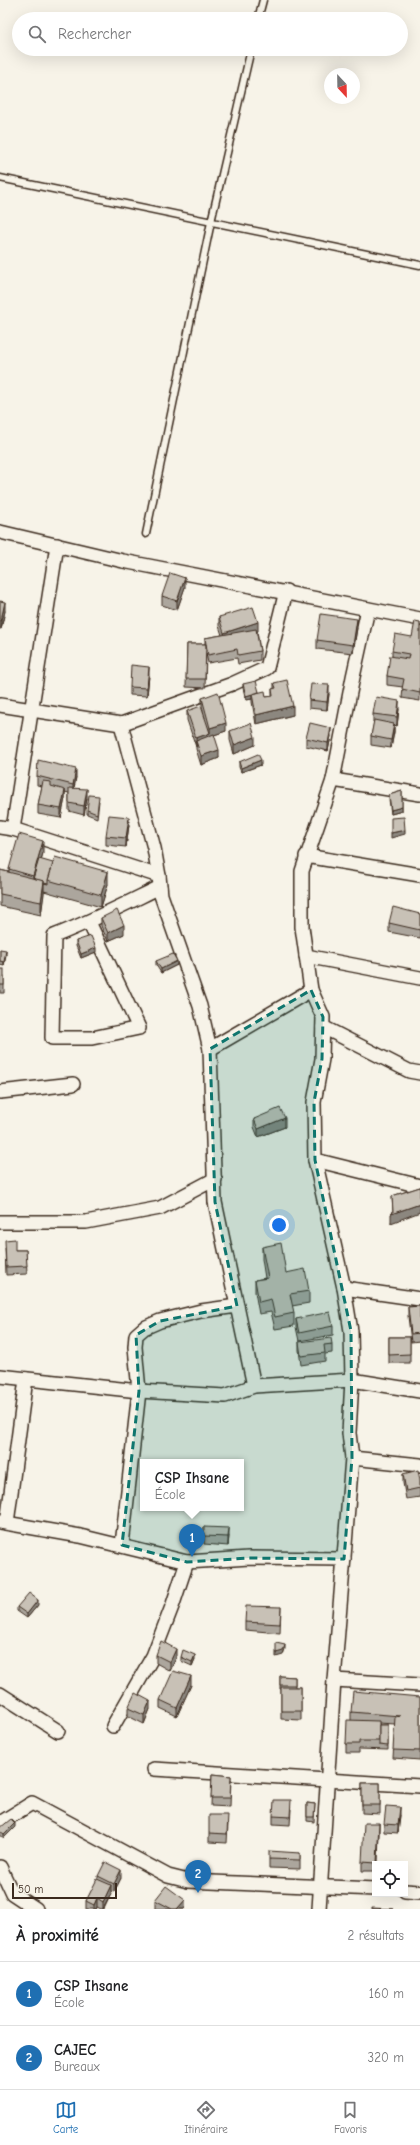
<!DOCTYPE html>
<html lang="fr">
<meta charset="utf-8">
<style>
body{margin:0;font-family:"Comic Neue",sans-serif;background:#f2f2f2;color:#202124}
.controls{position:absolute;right:12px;bottom:12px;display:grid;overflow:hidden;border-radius:0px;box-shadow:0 4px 16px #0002}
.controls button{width:36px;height:36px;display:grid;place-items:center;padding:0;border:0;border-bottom:1px solid #e0e0e0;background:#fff;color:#202124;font:20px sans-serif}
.compass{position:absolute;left:324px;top:68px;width:36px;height:36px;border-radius:50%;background:#fff;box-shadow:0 4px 16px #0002;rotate:158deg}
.scale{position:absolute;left:12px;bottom:10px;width:105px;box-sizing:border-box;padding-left:4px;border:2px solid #3b2a1e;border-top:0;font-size:11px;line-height:14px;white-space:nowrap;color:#3b2a1e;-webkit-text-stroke:3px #f7f3e8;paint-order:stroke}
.you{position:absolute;left:279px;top:1225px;width:14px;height:14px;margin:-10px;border:3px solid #fff;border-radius:50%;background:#1a73e8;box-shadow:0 0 0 6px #1a73e833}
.badge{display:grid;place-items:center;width:26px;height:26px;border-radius:50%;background:#1f6fb2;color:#fff;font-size:13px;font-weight:700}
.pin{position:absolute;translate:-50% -33px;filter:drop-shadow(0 1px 2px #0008)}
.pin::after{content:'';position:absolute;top:21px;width:14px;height:12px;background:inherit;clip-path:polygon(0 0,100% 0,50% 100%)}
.popup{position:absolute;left:140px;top:1459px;width:104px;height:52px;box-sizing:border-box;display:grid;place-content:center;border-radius:0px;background:#fff;filter:drop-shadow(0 1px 3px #0005);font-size:13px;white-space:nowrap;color:#757577}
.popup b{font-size:15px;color:#202124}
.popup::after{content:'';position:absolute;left:50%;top:100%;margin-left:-8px;border:8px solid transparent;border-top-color:#fff}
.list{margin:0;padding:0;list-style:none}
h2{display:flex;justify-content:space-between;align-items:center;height:52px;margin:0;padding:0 16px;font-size:17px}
h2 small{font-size:13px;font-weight:400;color:#757577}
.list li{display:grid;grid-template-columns:26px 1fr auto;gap:12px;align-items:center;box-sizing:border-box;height:64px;padding:0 16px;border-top:1px solid #e0e0e0}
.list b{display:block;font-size:15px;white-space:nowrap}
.list p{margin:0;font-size:13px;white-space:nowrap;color:#757577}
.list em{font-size:13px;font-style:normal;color:#757577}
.icon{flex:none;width:22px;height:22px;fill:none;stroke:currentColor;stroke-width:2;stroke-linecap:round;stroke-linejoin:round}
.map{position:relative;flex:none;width:420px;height:1909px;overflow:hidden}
.search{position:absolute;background:#fff;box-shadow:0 4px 16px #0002;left:12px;right:12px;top:12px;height:44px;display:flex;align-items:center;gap:10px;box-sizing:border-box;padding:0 14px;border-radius:22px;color:#757577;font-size:15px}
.sheet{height:180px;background:#fff}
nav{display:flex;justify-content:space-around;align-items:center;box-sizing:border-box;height:56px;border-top:1px solid #e0e0e0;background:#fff;font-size:11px;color:#757577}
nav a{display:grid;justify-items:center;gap:2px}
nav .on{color:#1f6fb2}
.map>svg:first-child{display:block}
</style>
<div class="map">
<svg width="420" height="1909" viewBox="0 0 420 1909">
<rect width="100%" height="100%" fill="#f7f3e8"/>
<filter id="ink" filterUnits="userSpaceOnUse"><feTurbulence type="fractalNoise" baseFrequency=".025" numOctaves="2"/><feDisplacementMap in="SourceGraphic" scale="8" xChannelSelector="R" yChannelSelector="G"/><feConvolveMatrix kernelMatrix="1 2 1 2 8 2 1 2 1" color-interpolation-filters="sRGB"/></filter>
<g filter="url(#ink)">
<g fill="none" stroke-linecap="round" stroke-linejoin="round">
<defs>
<g id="service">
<path d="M258,19l5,-19"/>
<path d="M0,178l420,87"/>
<path d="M146,534l65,-312 40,-173"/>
</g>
<g id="minor">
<path d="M0,532l123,29 297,58"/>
<path d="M0,705l121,19 111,-40 35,-16 19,-77"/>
<path d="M121,724l33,124 5,28"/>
<path d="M333,780l87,14"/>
<path d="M0,827l13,2 146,47 2,19 39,111 10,43 5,153 39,184"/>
<path d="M13,829l44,-284"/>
<path d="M306,856l114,19"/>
<path d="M89,922l50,106 -47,10h-40l2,-102c36,-14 71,-32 106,-49"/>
<path d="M306,956l114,22"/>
<path d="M323,1027l86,44 11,2"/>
<path d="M210,1049l101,-59"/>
<path d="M0,1092l73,-8"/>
<path d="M315,1160l105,26"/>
<path d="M0,1222h86l74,-14 55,-29"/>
<path d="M344,1288l76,11"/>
<path d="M0,1376l139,15 86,5 29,-10 98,-6 68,11"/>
<path d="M352,1458l68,7"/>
<path d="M0,1522l80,14 107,26 62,-4 95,1"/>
<path d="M7,1523l19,-144"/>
<path d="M122,1545l17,-154 -4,-44 1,-12 8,-7 16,-7 41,-10 36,-5"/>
<path d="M334,1680l86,5"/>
<path d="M0,1694l58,37"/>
<path d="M113,1726l40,-70 20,-52 14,-42"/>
<path d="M154,1769l266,17"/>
<path d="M0,1823l32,-20 136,73 20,5 187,8"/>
<path d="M0,1867l12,26 24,16"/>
<path d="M405,1891l15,1"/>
<path d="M319,1909l15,-229 18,-222 -3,-25 3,-53 -1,-49 -7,-43 -29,-128 -1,-58 8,-43 1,-42 -12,-27 -9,-63v-56l31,-91 20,-103 15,-68"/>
</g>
</defs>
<!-- service casing -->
<use href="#service" stroke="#3b2a1e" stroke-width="9"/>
<!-- minor casing -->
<use href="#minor" stroke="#3b2a1e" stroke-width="16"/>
<!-- service -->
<use href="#service" stroke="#f7f3e8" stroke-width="6"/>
<!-- minor -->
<use href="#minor" stroke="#f7f3e8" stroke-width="13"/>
</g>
<!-- wall -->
<g fill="#aca69d" stroke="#3b2a1e">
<path d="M185,587l-8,23 -15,-5v-9z"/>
<path d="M0,601l5,10 -4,18h-1z"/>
<path d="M219,617l39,14h-1l3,20v9l-22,4 -1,-6 -29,5 -2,-10 -1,35 -19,-1 1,-43h18v-6l17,-3 -3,-9z"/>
<path d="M420,622v79l-18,-3 1,-11 -16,-2v-9l5,-20v-5l20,-14z"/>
<path d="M357,628l-4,25 -36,-4v-9z"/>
<path d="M149,675l-2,21 -17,-1v-8z"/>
<path d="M274,683l19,32 -37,9 -4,-22v-3l-6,1 -3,-12v-4l16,8 7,5 6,-1v-7h2z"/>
<path d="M329,694l-2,16 -18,-2v-8z"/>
<path d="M202,698l24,33 -12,4 5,23 -18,7 -5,-16v-2l-9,-27v-9l18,7 -3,-12z"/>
<path d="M399,709l-2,17 -3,-1v7l-3,16 -20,-3v-9l3,-14h-1v-8z"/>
<path d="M230,731l25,14 -21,9 -4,-14z"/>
<path d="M331,736l-3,15 -22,-5v-8z"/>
<path d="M239,762l22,3 -20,7 -2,-5z"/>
<path d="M37,776l39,1 -2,11 13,10 -3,17 -15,-4v-18l-4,-1v6l-4,20 -23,-4v-9l4,-19 -5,-1z"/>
<path d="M402,791v20l-11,3 -2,-15v-4z"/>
<path d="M99,801l-2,17 -10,-4v-4z"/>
<path d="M129,825l-3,22 -20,-2v-9z"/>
<path d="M43,853l-2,7 67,24 -7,23 -57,-16 -3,24 -41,-9v-36l9,2v-3z"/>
<path d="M420,914v24l-31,-6v-9z"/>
<path d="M101,918l23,16 -16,7 -7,-15z"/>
<path d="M76,941l20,11 -15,6 -5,-12z"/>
<path d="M0,949l6,5 -2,12 -4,-1z"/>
<path d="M156,961l21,4 -16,8 -5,-8z"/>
<path d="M0,969l4,8v16h-4z"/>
<path d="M254,1119l31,8 -27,10 -4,-10z"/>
<path d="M420,1187l-29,36 2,-10 -1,-17z"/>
<path d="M262,1247l24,26 23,18v12l-17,3 2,7v13l-19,3 -4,-17 -12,2 -4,-22v-12l10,-2 -3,-19z"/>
<path d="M5,1248l10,2h11l1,24 -21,1z"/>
<path d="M420,1306v35l-9,1 -3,-26v-9z"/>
<path d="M296,1319l37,7v9l-34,6 -3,-14z"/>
<rect x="389" y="1337" width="21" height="26"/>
<path d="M299,1342l33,2v9l-7,1v7l-24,4 -2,-15z"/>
<path d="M403,1474l17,6v17l-14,2 -3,-16z"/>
<path d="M204,1527l25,9 -1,10 -24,-2z"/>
<path d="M38,1605l-11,13 -10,-7v-4z"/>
<path d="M281,1607l-1,26 -35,-3v-8z"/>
<path d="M156,1655l20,3 -6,13 -14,-8z"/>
<path d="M181,1657l14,2 -3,7 -11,-5z"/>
<path d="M280,1676l15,1v10h6v33l-20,-1v-30h-1z"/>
<path d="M191,1685l-14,31 -17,-8v-8z"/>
<path d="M420,1697v63l-27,-2 2,-34 -16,-1v2h9v25l-29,-1v4h-13v-9l5,-24v-8z"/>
<path d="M128,1708l22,1 -6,15 -16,-8z"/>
<path d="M212,1774l19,2 -1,31 -19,-1z"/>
<path d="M362,1783h18v31l-18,-1z"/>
<path d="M307,1803l8,1 -1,18 -7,-1z"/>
<path d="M291,1809l-1,16 -17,-1v-8z"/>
<path d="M400,1815l-2,18 -14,-1v-8z"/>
<path d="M228,1824l-1,19 -18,-1v-9z"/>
<path d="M15,1827l-11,11 -4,-3v-7z"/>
<path d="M379,1832l-1,32h-3v7h-13v-9z"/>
<path d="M300,1853v16l-31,-1v-9z"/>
<path d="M98,1876l23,2 -7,14 -3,-1v3l-7,15h-3l-4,-2 -1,2h-10v-8l12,-22z"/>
<path d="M155,1900l30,8 -1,1h-29z"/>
</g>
<!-- shaded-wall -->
<g fill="#8c877f" stroke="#3b2a1e">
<path d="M185,578v9l-8,23v-9z"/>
<path d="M5,602v9l-4,18v-9z"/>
<path d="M357,619v9l-4,25v-8z"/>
<path d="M258,622v9l-34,10v-8z"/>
<path d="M149,667v8l-2,21v-8z"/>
<path d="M329,685v9l-2,16v-8z"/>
<path d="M252,694v5l-6,1v-4z"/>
<path d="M399,701v8l-2,17v-9z"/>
<path d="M293,706v9l-37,9v-9z"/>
<path d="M226,723v8l-30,10v6v-9l14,-5v-5z"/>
<path d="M394,724v8l-3,16v-8z"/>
<path d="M331,728v8l-3,15v-8z"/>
<path d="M255,737v8l-21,9v-9z"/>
<path d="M219,750v8l-18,7v-9z"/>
<path d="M261,760v5l-20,7v-4z"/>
<path d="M76,769v8l-3,17v-9z"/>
<path d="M87,789v9l-3,17v-9z"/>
<path d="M65,790v8l-4,20v-9z"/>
<path d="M402,807v4l-11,3v-4z"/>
<path d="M129,817v8l-3,22v-9z"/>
<path d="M405,830v4l-14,4v-5z"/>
<path d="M43,841v12l-8,27h-2v-4z"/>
<path d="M108,872v12l-7,23v-12z"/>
<path d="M44,881v13l-3,21v-13z"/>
<path d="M124,925v9l-16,7v-8z"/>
<path d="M96,948v4l-15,6v-4z"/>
<path d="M6,950v4l-2,12v-4z"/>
<path d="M177,961v4l-16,8v-4z"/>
<path d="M285,1118v9l-27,10v-8z"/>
<path d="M420,1204v8l-29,11v-9z"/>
<path d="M229,1528v8l-1,10v-9z"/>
<path d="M38,1600v5l-11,13v-4z"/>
<path d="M285,1645v4l-2,6 -7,2v-4z"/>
<path d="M176,1649v9l-6,13v-9z"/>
<path d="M195,1655v4l-3,7v-4z"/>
<path d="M191,1676v9l-14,31v-8z"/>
<path d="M150,1701v8l-6,15v-9z"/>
<path d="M400,1807v8l-2,18v-8z"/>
<path d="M15,1823v4l-11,11v-4z"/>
<path d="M379,1823v9l-2,32v-1z"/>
<path d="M121,1870v8l-7,14v-8z"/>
<path d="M111,1885v9l-8,15v-7z"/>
<path d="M97,1898v9l-1,2h-2v-4z"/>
<path d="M185,1900v8l-1,1h-7z"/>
</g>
<!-- building -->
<g fill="#c8c1b6" stroke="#3b2a1e">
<path d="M170,573l15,5 -8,23 -15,-5z"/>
<path d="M0,601l5,1 -4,18h-1z"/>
<path d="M253,607l5,15 -34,11 -5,-16z"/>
<path d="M321,614l36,5 -4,26 -36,-5z"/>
<path d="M415,621l5,1v71l-18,-4 2,-10 -17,-3 3,-20 18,3 1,-5 -17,-3 3,-17 17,3z"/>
<path d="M256,629l4,22 -22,4 -1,-6 -29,6 -2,-11 -1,35h-19l1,-35h19l-1,-6z"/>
<path d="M131,665l18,2 -2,21 -17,-1z"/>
<path d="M287,680l6,26 -37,9 -4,-21 13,-3 1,6 7,-1 -1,-7 4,-1 -2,-5z"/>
<path d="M256,681l3,11 -13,4 -3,-12z"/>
<path d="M311,684l18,1 -2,17 -18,-2z"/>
<path d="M218,692l8,31 -16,5 -8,-30z"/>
<path d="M376,697l23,4 -2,16 -24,-3z"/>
<path d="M201,706l9,27 -14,5 -9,-27z"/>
<path d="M374,720l20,4 -3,16 -20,-4z"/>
<path d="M251,723l4,14 -21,8 -4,-14z"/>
<path d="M310,723l21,5 -3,15 -22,-5z"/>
<path d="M214,734l5,16 -18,6 -5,-15z"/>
<path d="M258,754l3,6 -20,8 -2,-6z"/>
<path d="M38,760l38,9 -3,16 -36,-9z"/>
<path d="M43,781l8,1v4l14,4 -4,19 -23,-4z"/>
<path d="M69,788l18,1 -3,17 -15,-3z"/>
<path d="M402,791v16l-11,3 -2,-15z"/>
<path d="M89,795l10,1 -2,18 -10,-4z"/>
<path d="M109,815l20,2 -3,21 -20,-2z"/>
<path d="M404,817l1,13 -14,3v-15z"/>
<path d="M19,834l24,7 -10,35 -24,-7z"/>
<path d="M55,857l53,15 -7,23 -53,-15z"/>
<path d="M39,859l14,4 -5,17v4l-4,-1v-2l-11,-2z"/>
<path d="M0,870l44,11 -3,21 -41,-8z"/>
<path d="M393,907l27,7v16l-31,-7z"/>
<path d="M117,910l7,15 -16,8 -7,-15z"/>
<path d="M91,936l5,12 -15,6 -5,-13z"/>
<path d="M0,949l6,1 -2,12 -4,-1z"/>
<path d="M173,954l4,7 -16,8 -5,-8z"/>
<rect x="0" y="969" width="4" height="16"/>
<path d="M280,1108l5,10 -27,11 -4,-10z"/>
<path d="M420,1187v17l-29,10 2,-2 -1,-16z"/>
<path d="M15,1239v11h11l1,16 -21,1 -1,-27z"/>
<path d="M281,1243l5,30 19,-4 4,22 -19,3 4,19 -19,4 -4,-18 -12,3 -4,-22 13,-2 -6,-31z"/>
<path d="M420,1306v27l-9,1 -3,-27z"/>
<path d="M330,1312l3,14 -34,7 -3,-14z"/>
<path d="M389,1337h21v17l-21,1z"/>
<path d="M331,1338l1,6 -8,1 1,8 -24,3 -2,-14z"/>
<path d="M418,1470l2,10v8l-14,3 -3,-17z"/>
<path d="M204,1527l25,1 -1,9 -24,-1z"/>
<path d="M29,1593l9,7 -11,14 -10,-7z"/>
<path d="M246,1606l35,1 -1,17 -35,-2z"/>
<path d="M161,1641l15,8 -6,13 -14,-7z"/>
<path d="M276,1643l9,2 -2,6 -7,2z"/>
<path d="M183,1650l12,5 -3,7 -11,-5z"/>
<path d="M173,1671l18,5 -14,32 -17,-8z"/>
<path d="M280,1676l15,1v8h-15z"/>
<rect x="281" y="1687" width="20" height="24"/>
<path d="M353,1691l67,6v54l-27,-1 2,-33 5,-1 -49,-4z"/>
<path d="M135,1693l15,8 -6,14 -16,-7z"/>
<path d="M347,1720l32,1v20h-20v3h-13z"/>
<path d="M379,1725h9v21l-9,-1z"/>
<path d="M212,1774l19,2 -1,22h-19z"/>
<rect x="362" y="1783" width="18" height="22"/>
<path d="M274,1800h17l-1,17 -17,-1z"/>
<path d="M307,1803l8,1 -1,13h-7z"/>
<path d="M386,1806l14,1 -2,18 -14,-1z"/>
<path d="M209,1815h19l-1,19 -18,-1z"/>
<path d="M11,1819l4,4 -11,11 -4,-3v-3z"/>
<path d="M364,1823h15l-2,40 -15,-1z"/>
<path d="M269,1851l31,2v7l-31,-1z"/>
<path d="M105,1862l16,8 -7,14 -16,-8z"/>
<path d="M97,1879l14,6 -8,17 -6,-4 -3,7 -8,-4z"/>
<path d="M166,1886l19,14 -8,9h-5l-17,-9z"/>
<path d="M372,1908l21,1h-21z"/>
</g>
</g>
<!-- marked area -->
<path fill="#0f766e" fill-opacity="0.2" stroke="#0f766e" stroke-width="3" stroke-dasharray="8 5" stroke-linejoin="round" d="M311,990l12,27 -1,42 -8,43 1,58 36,171 1,127 -8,101 -95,-1 -62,4 -65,-17 17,-154 -3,-56 24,-14 77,-15 -22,-104 -5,-153z"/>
</svg>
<div class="controls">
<button><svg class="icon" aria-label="locate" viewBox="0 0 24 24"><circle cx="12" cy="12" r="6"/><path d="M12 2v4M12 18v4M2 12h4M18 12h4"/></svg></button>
</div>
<svg class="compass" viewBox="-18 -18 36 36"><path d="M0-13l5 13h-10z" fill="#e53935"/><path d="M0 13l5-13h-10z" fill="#757577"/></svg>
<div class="scale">50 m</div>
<div class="you"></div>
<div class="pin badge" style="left:192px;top:1557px">1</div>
<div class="popup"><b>CSP Ihsane</b>École</div>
<div class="pin badge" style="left:198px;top:1893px">2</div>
<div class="search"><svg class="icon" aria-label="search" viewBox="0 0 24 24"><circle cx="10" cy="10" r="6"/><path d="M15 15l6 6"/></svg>Rechercher</div>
</div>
<section class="sheet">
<h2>À proximité<small>2 résultats</small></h2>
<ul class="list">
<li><span class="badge">1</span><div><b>CSP Ihsane</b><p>École</p></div><em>160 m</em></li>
<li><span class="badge">2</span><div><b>CAJEC</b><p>Bureaux</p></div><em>320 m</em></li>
</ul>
</section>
<nav>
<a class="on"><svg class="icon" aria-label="map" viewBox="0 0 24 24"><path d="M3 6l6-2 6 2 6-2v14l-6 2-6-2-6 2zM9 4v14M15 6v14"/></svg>Carte</a>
<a><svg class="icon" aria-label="directions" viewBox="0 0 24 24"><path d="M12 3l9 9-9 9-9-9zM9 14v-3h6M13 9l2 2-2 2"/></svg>Itinéraire</a>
<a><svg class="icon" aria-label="saved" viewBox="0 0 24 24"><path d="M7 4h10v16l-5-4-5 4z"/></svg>Favoris</a>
</nav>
